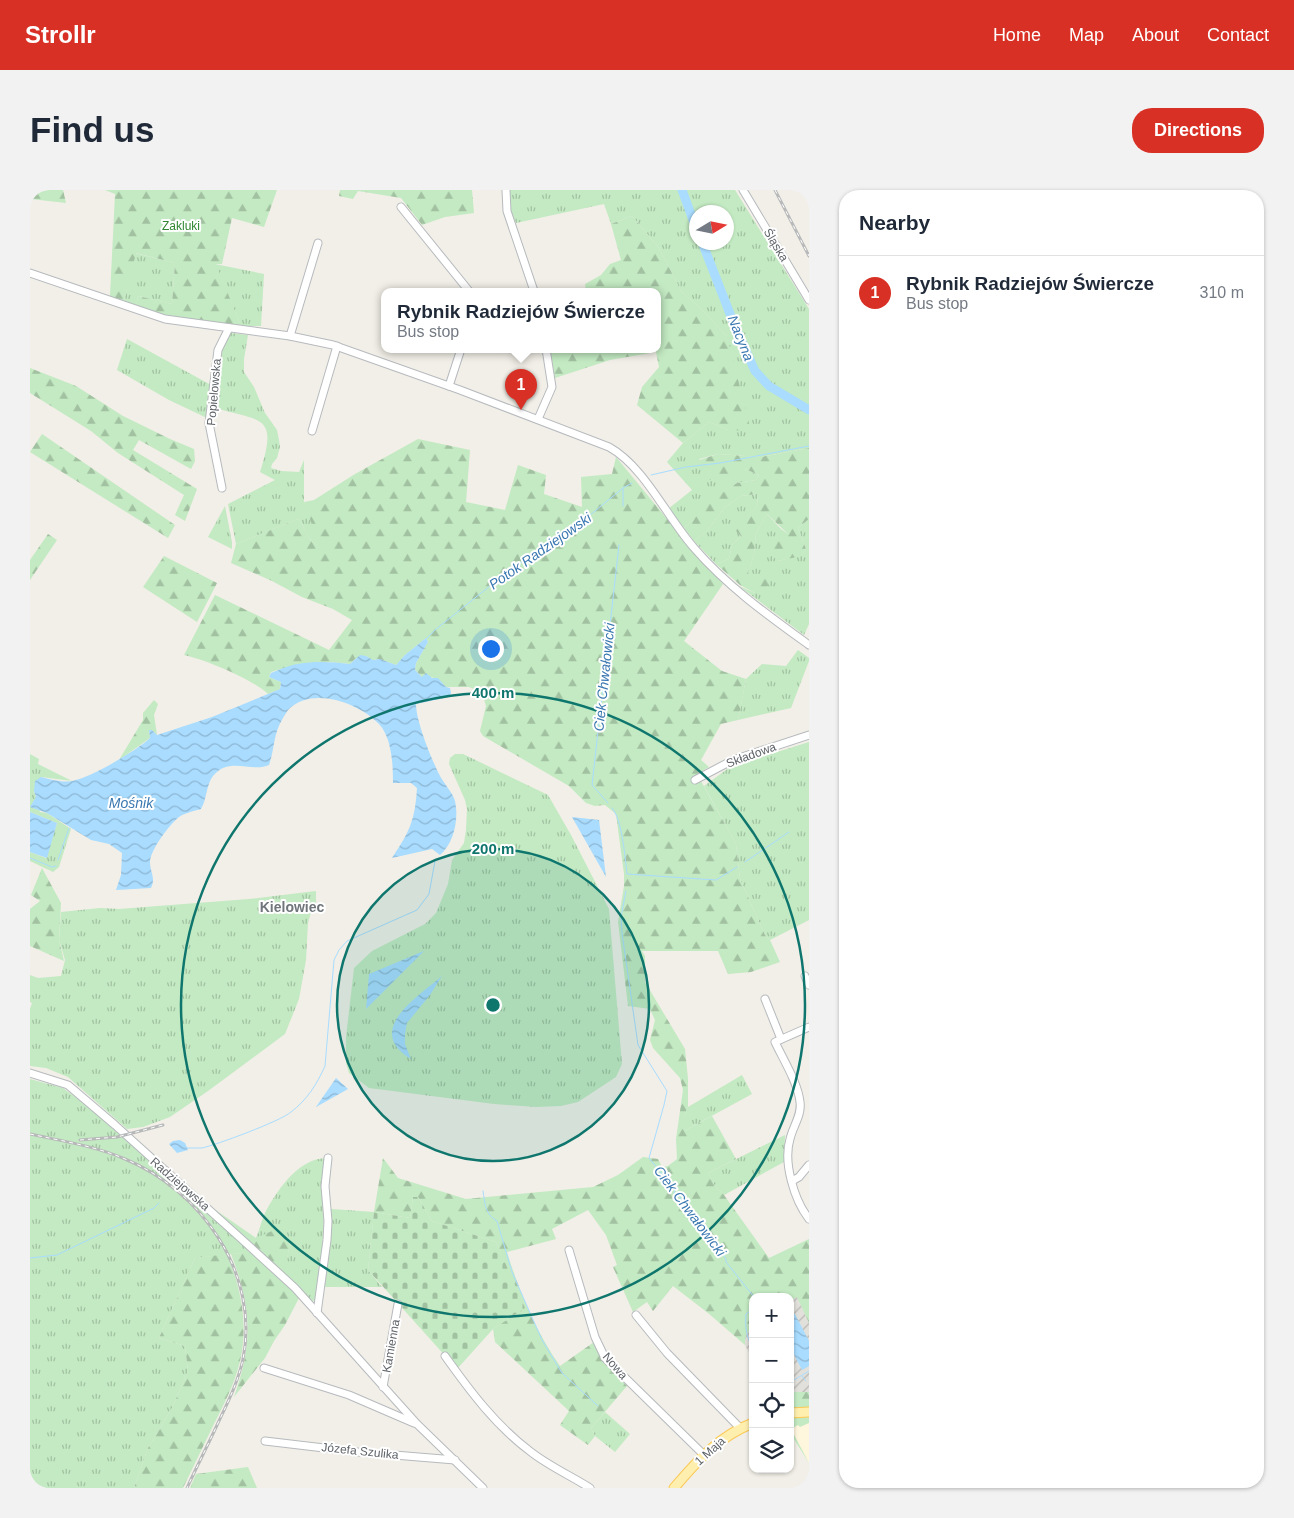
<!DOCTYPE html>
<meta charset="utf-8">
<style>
body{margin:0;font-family:Helvetica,sans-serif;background:#f2f2f3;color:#1f2937}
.controls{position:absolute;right:15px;bottom:15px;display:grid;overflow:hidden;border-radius:10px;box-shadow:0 1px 4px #0004}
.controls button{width:45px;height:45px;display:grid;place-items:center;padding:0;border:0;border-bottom:1px solid #e0e1e3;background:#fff;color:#1f2937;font:25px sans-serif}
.compass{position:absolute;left:659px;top:15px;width:45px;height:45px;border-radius:50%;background:#fff;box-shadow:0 1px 4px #0004;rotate:80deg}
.you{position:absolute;left:460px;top:458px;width:18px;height:18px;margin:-12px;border:4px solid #fff;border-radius:50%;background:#1a73e8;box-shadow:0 0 0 8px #1a73e833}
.badge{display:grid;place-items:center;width:32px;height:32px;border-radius:50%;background:#d93025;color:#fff;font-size:16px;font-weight:700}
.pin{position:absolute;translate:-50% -41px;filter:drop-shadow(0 1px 2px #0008)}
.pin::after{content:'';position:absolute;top:26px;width:18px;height:15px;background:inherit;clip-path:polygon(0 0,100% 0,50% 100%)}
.popup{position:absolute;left:351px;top:98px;width:280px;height:65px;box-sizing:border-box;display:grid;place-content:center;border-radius:10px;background:#fff;filter:drop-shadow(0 1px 4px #0005);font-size:16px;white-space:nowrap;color:#747a83}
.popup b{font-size:19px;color:#1f2937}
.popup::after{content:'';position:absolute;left:50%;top:100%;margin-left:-10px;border:10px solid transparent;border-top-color:#fff}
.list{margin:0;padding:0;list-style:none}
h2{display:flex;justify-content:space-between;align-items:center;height:65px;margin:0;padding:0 20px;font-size:21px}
h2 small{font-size:16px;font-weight:400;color:#747a83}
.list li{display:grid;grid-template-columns:32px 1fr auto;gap:15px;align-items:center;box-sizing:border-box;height:75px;padding:0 20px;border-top:1px solid #e0e1e3}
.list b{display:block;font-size:19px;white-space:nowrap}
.list p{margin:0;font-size:16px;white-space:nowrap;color:#747a83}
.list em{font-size:16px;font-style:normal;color:#747a83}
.icon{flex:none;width:28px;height:28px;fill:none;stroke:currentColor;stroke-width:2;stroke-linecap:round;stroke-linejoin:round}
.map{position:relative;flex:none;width:779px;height:1298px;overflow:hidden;border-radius:20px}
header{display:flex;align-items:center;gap:30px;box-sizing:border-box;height:70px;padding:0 25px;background:#d93025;color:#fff}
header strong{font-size:24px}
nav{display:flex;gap:28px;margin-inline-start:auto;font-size:18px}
.intro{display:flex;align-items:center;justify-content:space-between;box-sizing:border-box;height:120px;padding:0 30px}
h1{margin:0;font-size:35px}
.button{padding:12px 22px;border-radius:20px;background:#d93025;color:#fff;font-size:18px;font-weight:700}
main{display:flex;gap:30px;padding:0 30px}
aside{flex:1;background:#fff;border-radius:20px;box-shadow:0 1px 4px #0004}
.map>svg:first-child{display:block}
</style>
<header>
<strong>Strollr</strong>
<nav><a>Home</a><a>Map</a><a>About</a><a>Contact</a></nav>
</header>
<div class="intro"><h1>Find us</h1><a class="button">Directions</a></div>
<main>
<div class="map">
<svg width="779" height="1298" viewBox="0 0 779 1298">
<defs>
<pattern id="industrial-furrows" width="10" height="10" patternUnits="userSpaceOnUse" patternTransform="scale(1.25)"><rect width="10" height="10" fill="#e2e0db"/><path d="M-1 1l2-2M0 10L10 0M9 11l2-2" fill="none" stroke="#bab9b5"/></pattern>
<pattern id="grass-tufts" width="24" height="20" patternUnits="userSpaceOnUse" patternTransform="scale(1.25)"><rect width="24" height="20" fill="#c3eac2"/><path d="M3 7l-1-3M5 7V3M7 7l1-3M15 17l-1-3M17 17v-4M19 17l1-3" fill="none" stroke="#a2c1a1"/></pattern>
<pattern id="forest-firs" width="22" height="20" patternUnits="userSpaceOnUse" patternTransform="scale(1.25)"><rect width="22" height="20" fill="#c3eac2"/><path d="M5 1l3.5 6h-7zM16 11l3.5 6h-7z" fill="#a2c1a1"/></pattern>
<pattern id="cemetery-stones" width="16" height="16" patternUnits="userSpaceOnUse" patternTransform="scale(1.25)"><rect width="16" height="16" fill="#c3eac2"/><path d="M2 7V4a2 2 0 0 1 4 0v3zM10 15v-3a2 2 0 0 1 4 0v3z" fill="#a2c1a1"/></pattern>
<pattern id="water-waves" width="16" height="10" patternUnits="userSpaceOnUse" patternTransform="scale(1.25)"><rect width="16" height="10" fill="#a9dcff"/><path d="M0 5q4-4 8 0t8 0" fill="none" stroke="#8db6d2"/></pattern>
</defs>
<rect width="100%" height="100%" fill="#f1efe7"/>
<!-- commercial -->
<path fill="#fff6de" d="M779,1227v46l-19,-30v-15z"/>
<!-- industrial -->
<g fill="url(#industrial-furrows)">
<path d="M767,1106l12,27v69l-11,1 -8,-1v-91z"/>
<path d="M723,1138v33l-8,-16v-8l4,-7z"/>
</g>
<!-- grass -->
<g fill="url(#grass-tufts)" fill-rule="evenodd">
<path d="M479,0h226l74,119v139l-48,9 -43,-3 -19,5 12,21 34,-11 14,6 -3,5 -19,3 -23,16 -30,29 -16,-19 24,-19 -25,-28 16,-19 26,-21 19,8 -1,-94 -27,-28 -19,-17 -22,-43 -27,-32 -21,8 -7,-20 -88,19 -5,-11zM666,22h30v30h-30z"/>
<path d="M105,63l40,10 -3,41 -34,-8 -2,11 -12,-6z"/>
<path d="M185,74l49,10 -3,52h-20z"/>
<path d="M201,143l17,2 -4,24v13l10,15 11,26 12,17 2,10 1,7 -3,11 -5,6 -1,4 10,3 18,1 5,-12v42l27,52c-10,-5 -19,-10 -25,-21 -3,-5 -3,-10 -8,-14l-62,25 -8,-40 47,-24 -15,-8c19,-59 1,-50 -48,-65l10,-61z"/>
<path d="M97,149l84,46 -4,33 -38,-18 -52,-30z"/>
<path d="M727,304l1,11 -22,25 5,6 -9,9 -3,14 -13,5 -22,-23 13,-10 18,-24 16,-11z"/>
<path d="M195,316l7,36v7l-24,-12z"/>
<path d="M737,324l14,15 7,5 -10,27 24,-6 4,-6 -8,-21 11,-9v105l-5,11 -65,-49 16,7 2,-10 -9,-10 6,-18 2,-22z"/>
<path d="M768,460l11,8v3l-18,47 -53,12 8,-41 16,-15 24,2z"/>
<path d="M779,552v178l-39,20 -5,-5 -25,-56 -4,-35 -32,-58 26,-19z"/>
<path d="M0,564l9,5 -1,5 34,17 -31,-4 -7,14 6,21 7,1 24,16 -12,38 -6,5 -23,-11v-9l16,6 11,-35 -27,-11z"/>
<path d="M425,564h8l85,41 23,40 38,74 13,155 -6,13 -38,25 -17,4 -25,1 -42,-3 -125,-16 -20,-15 -3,-10v-26l8,-69 18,-17 53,-27 11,-11 12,-29 4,-24 12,-17 2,-13 1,-21 -2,-9 -16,-36 1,-6z"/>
<path d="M286,701v12l-5,9 -3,11 -2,37 -7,39 -14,35 -77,57 -38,26 -27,10 -16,2 -59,-52 -22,-9 -16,-2v-57l2,-6 -2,-1v-27l8,3 23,-2 4,-16 -6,-20 2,-28 39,-4 19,1 130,-10z"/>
<path d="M712,885l10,19 -68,37v-14l4,-10z"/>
<path d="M0,889l33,9 26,19h12l37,36 69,61 49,34c4,-9 6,-20 11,-29 13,-22 31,-49 58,-51 -3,18 -1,36 -1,54 0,30 -5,60 -9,89l-16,-3 -23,-24 11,-14 3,-19 -34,-2 -14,14 -47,5 -36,80 26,8 3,25 -16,37 -24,40 -14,40h-104z"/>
<path d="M755,945l-1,27 -60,33 -9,-9 -7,-13z"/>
<path d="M301,1019l43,3 -6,58 14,17h-57z"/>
<path d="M575,1222l25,22 -15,18 -20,-16 -4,-8z"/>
<path d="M779,1227v6l-9,4 -2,-2 -7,4 18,34 -19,-30v-15z"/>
</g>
<!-- forest -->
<g fill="url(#forest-firs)">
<path d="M0,0h33l3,13 -35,-4z"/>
<path d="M75,0h172l-13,37 -32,-9 -10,46h-6l25,62 -69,-9 -36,-10 2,-11 34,8 3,-41 -39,-10 -12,48 -14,-5 5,-102z"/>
<path d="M310,0h132l2,23 -29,4 -23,8 -21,-27 -43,-7 -5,8 -14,-3z"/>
<path d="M602,26l27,32 22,43 19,17 27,28 24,95 -23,-1 -19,-8 -26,21 -46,-38 5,-18 17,-20 -3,-15 -46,8 -55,18 -5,-29h107v-58h-71l-1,-7 16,-9 9,-11 11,-4 -10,-36z"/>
<path d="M0,178l46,18 47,30 47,23 24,10 1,12 -4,8 -52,-29 -6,10 64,39 -12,32 -10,-6 9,-20 -66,-42 -27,-22 -61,-38z"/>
<path d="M12,244l133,91 -7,13 -138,-86z"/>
<path d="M388,249l52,11 -4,52 39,8 13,-45 28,10 -2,19 38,13 -1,-30 31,-3 4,-17 61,74 46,53 -39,57 38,30 24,8 -8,41 -17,4 -20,36 8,7 -12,7 39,70 4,35 25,56 5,5 10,22 -29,10 -23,2 -10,-23h-76l3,5v26l40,67 3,30v28l-4,10v14l28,-15 24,43 -28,14 7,13 9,9 45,63 40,-19v84l-12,-26 -7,4v-4h-37v31c-7,4 -8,9 -8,17l-37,-32 -35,-27 -20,25 -6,-9 -14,10 -20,-45 4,-2 -11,-30 -18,-25 -36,19 4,10 -49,13c12,39 29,80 53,114l34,-24 8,17 25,27 -36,42 4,8 -7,9 -28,-20 9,-14 -74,-69 -2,-13 31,-21 -28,-66 -64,-21 -14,-24h-5l-3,21 -36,-6 9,-54 15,20 68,21 127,-12 25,-12 25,-18 15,2 4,8 6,-1 9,-7 -1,-20 7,-49 -3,-12 -27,-30 -3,-8 5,-20 -5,-11 -22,-3 -10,-84 6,-36v-12l-8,-60 -11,-9 -10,1 -9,-3 -17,-17 -86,-50 -3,-5 6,-25 -4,-13 -13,-6h-23c-8,-8 -13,-11 -24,-10l-7,-7 1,-7 12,-21 -2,-4 -21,17 -9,10 -16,-6 -8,1 -6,-4 -11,3 -5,5c-30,-4 -50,-1 -79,8l-2,5 12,5 -1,7 -12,5c-14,-14 -64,-35 -84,-39l31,-60 114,55 23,-30 -19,-11 -31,-12 -30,-16 -41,-18 5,-19 62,-25c5,4 5,10 9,15 4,9 11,12 19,17l-7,-6 -15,-43 10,-2 41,-26z"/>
<path d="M779,258v71l-11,9 8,21 -4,7 -25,5 -7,-9 3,-15 15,-3 -21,-20 -11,19 -2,22 -6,18 8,7 12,-13 5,7 -5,12 -13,7 -15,-8 -24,-21 13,-5 3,-14 9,-9 -6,-6 23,-25 -1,-11 -16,2 -16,11 -18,24 -13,10 -10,-13 29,-29 24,-16 19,-3 3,-5 -14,-6 -9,8 -26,3 -11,-20 19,-6 43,3z"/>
<path d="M18,344l9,6 -27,40v-20z"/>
<path d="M134,366l53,27 -20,39 -54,-35z"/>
<path d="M124,510l4,4 -4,11 3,20 -5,-5h-3l1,8 -31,22 24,-40v-7z"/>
<path d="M12,678l19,35 -2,37 5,21 -34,-15v-37l10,-8 -9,-6z"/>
<path d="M242,1041l11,3 7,7 -3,20 -11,13 23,24 -14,27 -11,16 -9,17 -31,39c19,-54 18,-89 -3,-143l11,-1 14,-15z"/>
<path d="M197,1064c13,32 20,63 15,97 -4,27 -17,51 -29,75 -10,21 -20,41 -30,62h-49l14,-40 24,-40 16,-37 -3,-25 -26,-8 36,-80z"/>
<path d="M760,1202h19v15l-19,2z"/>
<path d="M218,1277l9,21h-67l6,-14z"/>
</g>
<!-- cemetery -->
<path fill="url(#cemetery-stones)" d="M383,1007h5l14,24 64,21 29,66 -32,21 -36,40 -89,-99 6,-58 36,6z"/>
<!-- water -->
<g fill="url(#water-waves)">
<path d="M396,448l2,4 -12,21 -1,7 7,7 4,-4 6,5h6l8,9 4,1 1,5 -2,4 -33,7c0,17 15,54 23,70 4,9 13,17 16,27 4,18 -1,42 -15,54l-8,-6 -40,9c18,-27 23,-38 25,-70l-6,-5h-18c0,-18 -1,-45 -14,-59 -20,-21 -66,-38 -90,-15 -2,2 -4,6 -6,9 -10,16 -8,30 -14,47 -17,8 -40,-9 -56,11 -7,9 -6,23 -12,33 -7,2 -16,4 -22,8 -9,7 -29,33 -29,45 0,10 6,16 1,26l-35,2 5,-15 1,-22 -13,-9 -18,-4 -44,-27 -17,-6 6,-10 -2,-6 1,-10 6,-4c9,2 21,6 31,4 18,-3 64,-30 78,-43l-1,-8h3l5,5 55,-18 68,-28 1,-7 -12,-5 2,-4c8,-3 18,-8 27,-9 17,-3 35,-2 52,0l10,-9 6,1 7,4 7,-1 16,6 9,-10z"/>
<path d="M0,622l27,11 -10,35 -17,-6z"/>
<path d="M542,627l27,3 7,57z"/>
<path d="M394,761l-58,58 3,-35z"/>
<path d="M412,786l-12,19 -23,28 -2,11v10l6,15c-48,-29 7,-62 31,-83z"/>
<path d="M306,888l12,11 -32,18z"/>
<path d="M150,950l5,3 3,7 -11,3 -8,-9 4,-3z"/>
<path d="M765,1124l14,27v25l-7,4 -12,-23v-30z"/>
</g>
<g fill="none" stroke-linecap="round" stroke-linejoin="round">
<!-- stream -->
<g stroke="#a9dcff" stroke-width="1">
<path d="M621,285l35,-8 34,-4 89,-17"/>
<path d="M593,299v17"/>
<path d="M396,449l9,-9 81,-65 40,-22 67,-55 9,-5"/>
<path d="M578,613l-16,-18 27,-240"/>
<path d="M582,618c10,11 13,49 15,66l89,6 21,-13"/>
<path d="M0,668l22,9 4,-1"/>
<path d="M28,670l11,-32"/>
<path d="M715,672l44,-30"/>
<path d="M596,701l-5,26 1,16 16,112 29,46 -3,14 -15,53 26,32 -1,3 1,3 4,-1 3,6h4c0,7 9,17 15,21l25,37v3l28,35"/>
<path d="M156,958c5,0 11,0 16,0 14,-3 79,-27 89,-36 16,-12 26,-28 34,-46l9,-106 5,-10 8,-9 70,-31 12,-16 6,-33"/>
<path d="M453,1001c2,13 2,23 14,30l15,51 30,68 20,33 36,33"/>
<path d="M0,1068l27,-3 97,-47 5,-5"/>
<path d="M723,1119l-7,5c-1,13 0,23 7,34"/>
<path d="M760,1184l4,6 15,-9"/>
<path d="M772,1186l4,5"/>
</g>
<!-- river -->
<g stroke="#a9dcff" stroke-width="9">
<path d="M652,0l14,38"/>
<path d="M672,52l30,77 23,52 14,15 40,24"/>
</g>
<defs>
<g id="minor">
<path d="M476,0l1,21 27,80"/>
<path d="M713,0l66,110"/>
<path d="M371,17l68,84"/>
<path d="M0,83l135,46 125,17 43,9 127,45 149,57c36,20 58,71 86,102 33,38 74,67 114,96"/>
<path d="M260,146l28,-93"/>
<path d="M419,196l12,-37"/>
<path d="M508,229l14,-32 -6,-38"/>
<path d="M282,241l25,-85"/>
<path d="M192,298l-13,-65 9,-73 11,-22"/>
<path d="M665,590l38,-20 76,-25"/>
<path d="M775,786l4,9"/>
<path d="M735,809l16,40"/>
<path d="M779,837l-34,15c8,17 23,41 25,60 2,13 -7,24 -10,37 -7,23 4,61 19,80"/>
<path d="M0,883l38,12 47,40 132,119 48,44 122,136 66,64"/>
<path d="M762,991l7,-4 10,-12"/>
<path d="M539,1060l26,87 10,21 99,97"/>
<path d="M287,1123l10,-73 1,-19 -3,-35 3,-28"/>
<path d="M606,1125l31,38 73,75"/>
<path d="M415,1166c25,35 51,70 86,96 18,14 40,24 59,36"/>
<path d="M234,1178l85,27 65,28"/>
<path d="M353,1197l15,-83"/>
<path d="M235,1251l93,11 97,8"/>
</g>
<g id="major">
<path d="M760,1223l19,-1"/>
<path d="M644,1298c23,-27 45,-52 79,-65"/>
</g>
</defs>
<!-- minor casing -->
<use href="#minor" stroke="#b7babe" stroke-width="9"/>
<!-- major casing -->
<use href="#major" stroke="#fcc855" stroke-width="11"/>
<!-- minor -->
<use href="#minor" stroke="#fff" stroke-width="7"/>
<!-- major -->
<use href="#major" stroke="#ffefae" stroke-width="9"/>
<defs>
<g id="rail">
<path d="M745,0l34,66"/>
<path d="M0,944c32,7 65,12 95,25 77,32 135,115 118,200 -5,23 -15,43 -25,64 -10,22 -21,43 -31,65"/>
<path d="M50,950l37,-3 46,-12"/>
</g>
</defs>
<!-- rail casing -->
<use href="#rail" stroke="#b7b8b9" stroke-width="3"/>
<!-- rail -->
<use href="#rail" stroke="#fff" stroke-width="1" stroke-dasharray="4" stroke-linecap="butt"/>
</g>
<!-- distance rings -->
<circle cx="463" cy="815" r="156" fill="#0f766e" fill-opacity=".12"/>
<g fill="none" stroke="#0f766e" stroke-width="2.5">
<circle cx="463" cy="815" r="156"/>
<circle cx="463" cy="815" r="312"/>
</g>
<g text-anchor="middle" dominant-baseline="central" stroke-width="4" stroke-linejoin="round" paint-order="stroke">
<!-- park labels -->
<g font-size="12" fill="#2f8630" stroke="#fff">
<text x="151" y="36">Zakluki</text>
</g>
<!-- street labels -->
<g font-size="12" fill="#5e6368" stroke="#fff">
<text transform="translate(746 55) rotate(59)">Śląska</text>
<text transform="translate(184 202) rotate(-85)">Popielowska</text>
<text transform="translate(721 565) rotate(-20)">Składowa</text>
<text transform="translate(150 994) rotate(41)">Radziejowska</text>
<text transform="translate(361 1156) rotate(-80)">Kamienna</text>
<text transform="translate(585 1176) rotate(49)">Nowa</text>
<text transform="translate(330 1261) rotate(6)">Józefa Szulika</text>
<text transform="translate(680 1261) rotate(-42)">1 Maja</text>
</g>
<!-- water labels -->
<g font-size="14" font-style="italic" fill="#3a78b1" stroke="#fff">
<text transform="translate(711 148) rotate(68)">Nacyna</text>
<text transform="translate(510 361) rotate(-35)">Potok Radziejowski</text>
<text transform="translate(574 487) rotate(-84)">Ciek Chwałowicki</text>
<text x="101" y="613">Mośnik</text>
<text transform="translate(660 1021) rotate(53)">Ciek Chwałowicki</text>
</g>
<!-- neighbourhood labels -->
<g font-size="14" font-weight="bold" fill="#6f757a" stroke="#fff">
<text x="262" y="717">Kielowiec</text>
</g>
</g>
<circle cx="463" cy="815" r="8" fill="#0f766e" stroke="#fff" stroke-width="2.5"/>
<g font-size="15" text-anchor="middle" font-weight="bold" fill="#0f766e" stroke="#fff" stroke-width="4" stroke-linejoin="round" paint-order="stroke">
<text x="463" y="508">400 m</text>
<text x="463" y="664">200 m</text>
</g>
</svg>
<div class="controls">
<button>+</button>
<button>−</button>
<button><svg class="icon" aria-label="locate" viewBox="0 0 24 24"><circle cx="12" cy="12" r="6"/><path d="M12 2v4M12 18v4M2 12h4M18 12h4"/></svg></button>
<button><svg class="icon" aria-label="layers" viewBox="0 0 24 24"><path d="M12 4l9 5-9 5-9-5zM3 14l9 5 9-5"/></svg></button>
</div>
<svg class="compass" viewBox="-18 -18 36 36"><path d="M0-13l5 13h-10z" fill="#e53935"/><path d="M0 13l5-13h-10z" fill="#747a83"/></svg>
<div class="you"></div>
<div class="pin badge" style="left:491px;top:220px">1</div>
<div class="popup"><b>Rybnik Radziejów Świercze</b>Bus stop</div>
</div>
<aside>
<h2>Nearby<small></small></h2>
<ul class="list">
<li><span class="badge">1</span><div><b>Rybnik Radziejów Świercze</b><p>Bus stop</p></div><em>310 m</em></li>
</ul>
</aside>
</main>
